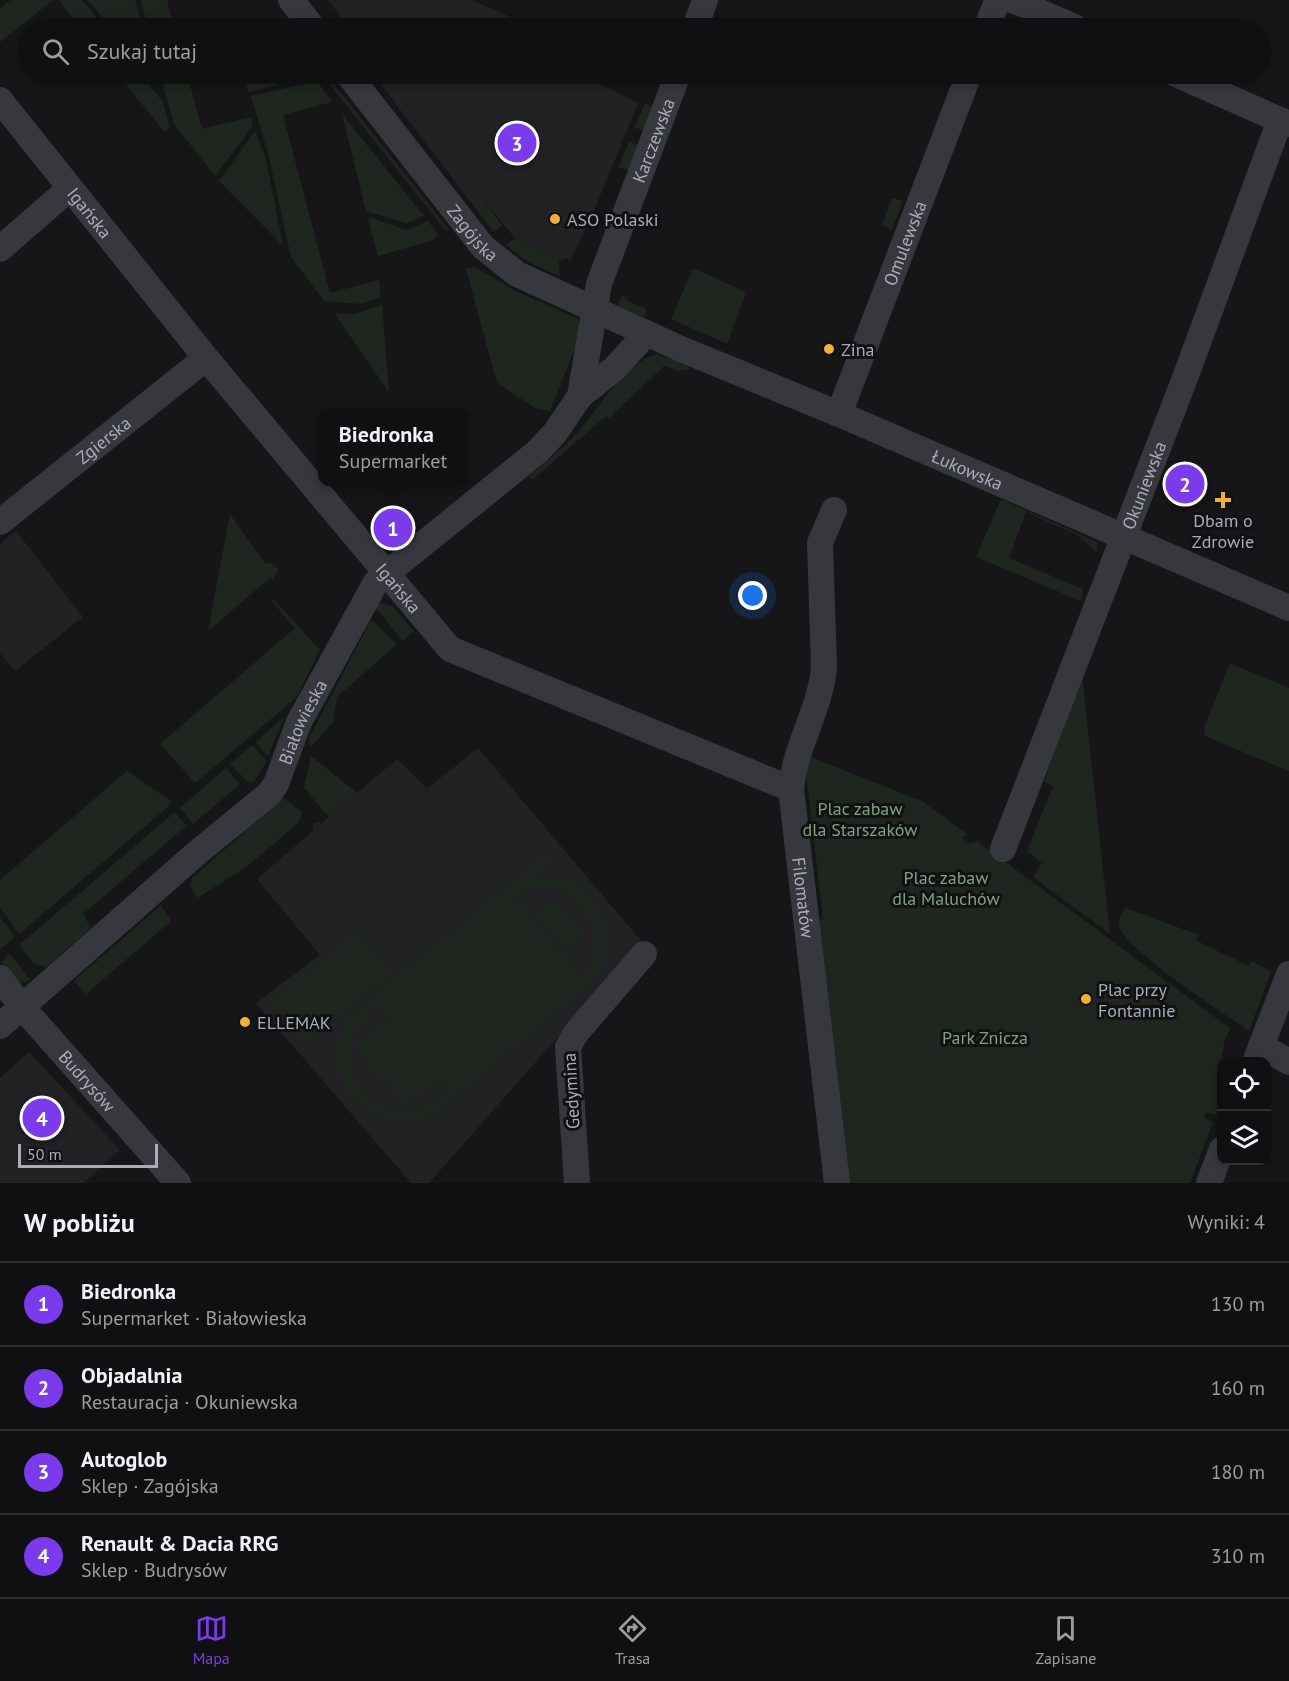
<!DOCTYPE html>
<html lang="pl">
<meta charset="utf-8">
<style>
body{margin:0;font-family:"PT Sans",sans-serif;background:#19191b;color:#f1f3f6}
.controls{position:absolute;right:18px;bottom:18px;display:grid;overflow:hidden;border-radius:12px;box-shadow:0 3px 9px #0003}
.controls button{width:54px;height:54px;display:grid;place-items:center;padding:0;border:0;border-bottom:2px solid #303032;background:#101012;color:#f1f3f6;font:30px sans-serif}
.scale{position:absolute;left:18px;bottom:15px;width:140px;box-sizing:border-box;padding-left:6px;border:3px solid #a8adb8;border-top:0;font-size:16px;line-height:21px;white-space:nowrap;color:#a8adb8;-webkit-text-stroke:4px #111113;paint-order:stroke}
.you{position:absolute;left:753px;top:596px;width:21px;height:21px;margin:-15px;border:4px solid #fff;border-radius:50%;background:#1a73e8;box-shadow:0 0 0 9px #1a73e833}
.badge{display:grid;place-items:center;width:39px;height:39px;border-radius:50%;background:#7c3aed;color:#fff;font-size:20px;font-weight:700}
.pin{position:absolute;translate:-50% -50%;border:3px solid #fff;box-shadow:0 2px 6px #0006}
.popup{position:absolute;left:318px;top:408px;width:150px;height:78px;box-sizing:border-box;display:grid;place-content:center;border-radius:12px;background:#101012;filter:drop-shadow(0 2px 4px #0005);font-size:20px;white-space:nowrap;color:#9c9d9f}
.popup b{font-size:22px;color:#f1f3f6}
.popup::after{content:'';position:absolute;left:50%;top:100%;margin-left:-12px;border:12px solid transparent;border-top-color:#101012}
.list{margin:0;padding:0;list-style:none}
h2{display:flex;justify-content:space-between;align-items:center;height:78px;margin:0;padding:0 24px;font-size:26px}
h2 small{font-size:20px;font-weight:400;color:#9c9d9f}
.list li{display:grid;grid-template-columns:39px 1fr auto;gap:18px;align-items:center;box-sizing:border-box;height:84px;padding:0 24px;border-top:2px solid #303032}
.list b{display:block;font-size:22px;white-space:nowrap}
.list p{margin:0;font-size:20px;white-space:nowrap;color:#9c9d9f}
.list em{font-size:20px;font-style:normal;color:#9c9d9f}
.icon{flex:none;width:33px;height:33px;fill:none;stroke:currentColor;stroke-width:2;stroke-linecap:round;stroke-linejoin:round}
.map{position:relative;flex:none;width:1289px;height:1183px;overflow:hidden}
.search{position:absolute;background:#101012;box-shadow:0 3px 9px #0003;left:18px;right:18px;top:18px;height:66px;display:flex;align-items:center;gap:15px;box-sizing:border-box;padding:0 21px;border-radius:33px;color:#9c9d9f;font-size:22px}
.sheet{height:414px;background:#101012}
nav{display:flex;justify-content:space-around;align-items:center;box-sizing:border-box;height:84px;border-top:2px solid #303032;background:#101012;font-size:16px;color:#9c9d9f}
nav a{display:grid;justify-items:center;gap:3px}
nav .on{color:#7c3aed}
.map>svg:first-child{display:block}
</style>
<div class="map">
<svg width="1289" height="1183" viewBox="0 0 1289 1183">
<rect width="100%" height="100%" fill="#161618"/>
<!-- built -->
<g fill="#222225">
<path d="M328,0h143l66,28h-187z"/>
<path d="M373,74h221l10,12 34,17 -49,120 -19,38 -4,-3 -7,3 -44,-23 -36,-43 -9,6z"/>
<path d="M16,531l67,86 -68,54 -15,-18v-109z"/>
<path d="M478,748l164,194 -213,241h-18l-155,-180 64,-48 -63,-76 57,-49 -2,-5 6,-3 3,2 76,-65 30,30z"/>
<path d="M29,1052l91,98 -37,33h-83v-105z"/>
</g>
<!-- green -->
<g fill="#1e261f" fill-rule="evenodd">
<path d="M11,0h42l-53,42v-34z"/>
<path d="M59,0h23l23,28h-24z"/>
<path d="M88,0h47l7,28h-31z"/>
<path d="M141,0h26l7,28h-26z"/>
<path d="M117,74h23l23,28 7,26 -6,3z"/>
<path d="M160,74h27l15,55 49,-12 2,8 -38,51 -41,-52z"/>
<path d="M244,74l31,2 2,9 -29,7z"/>
<path d="M326,74l123,156 -3,1 -123,-155z"/>
<path d="M317,81l15,21 -49,13 47,178 49,-13 2,17 -20,7 -37,-3 -33,-44 -23,-104 -17,-57z"/>
<path d="M645,103l8,5 -8,22 -11,-2z"/>
<path d="M342,114l82,102 -18,7 -40,-12z"/>
<path d="M255,131l11,28 17,87 -64,-65z"/>
<path d="M629,142l8,3 1,4 -8,21 -12,-3z"/>
<path d="M479,195l23,30 -8,7 -24,-31z"/>
<path d="M892,198l11,3 -11,29 -10,-5z"/>
<path d="M372,218l34,12 22,-9 10,14 -5,5 -55,16 -10,-37z"/>
<path d="M515,238l44,23 1,15c-20,-8 -38,-16 -54,-31z"/>
<path d="M474,267l44,25 61,27 1,16 -30,76 -15,-3 -38,-25 -31,-114z"/>
<path d="M693,268l53,24 -19,52 -56,-25z"/>
<path d="M623,294l3,6 21,9 -3,8 -23,-9 -3,-6z"/>
<path d="M382,305l7,87 -55,-79 21,1z"/>
<path d="M657,354l30,11 2,4 -10,2 -15,-5 -55,52 -3,-2 -74,64 -3,-4c17,-14 34,-28 49,-44 20,-23 49,-71 79,-78z"/>
<path d="M1003,500l94,42v10l-20,-17 -51,-23 -17,46 74,31 -2,12 -105,-44 24,-56z"/>
<path d="M230,514l35,49 9,1 4,6 -5,10 -2,-3 -63,54z"/>
<path d="M271,600l4,1 45,49 -24,48 -101,85 -35,-39 135,-116z"/>
<path d="M378,602l14,4 22,25 -11,10 -27,-33z"/>
<path d="M371,620l26,24 -60,53 -4,25 -21,24 -4,-3 2,-7z"/>
<path d="M1230,663l59,25v83l-84,-35 -1,-8z"/>
<path d="M1082,672l2,21 26,241 -77,-57 9,-14 -15,-12 26,-65 -9,-4z"/>
<path d="M284,717l-16,39 -12,-14z"/>
<path d="M252,745l15,16 -13,21h-6l-18,-18z"/>
<path d="M311,756l46,37 -28,24 -25,-29z"/>
<path d="M811,757l111,44 46,34 -6,2 8,7 7,-3 254,188 -5,7 -5,21 11,4 -10,1 -1,38 -5,15 -10,-3 -2,6 9,4 -23,61h-347l-24,-263 4,-1 -17,-145z"/>
<path d="M226,768l14,16 -47,40 -13,-16z"/>
<path d="M127,771l44,30 -1,4 -151,129 -19,-27v-27z"/>
<path d="M283,798l19,14 -3,10 -51,44 -51,32 -7,-11 2,-9z"/>
<path d="M175,812l11,14 -103,88 8,14 -45,39 -12,-3 -15,-19z"/>
<path d="M545,853l8,9 -17,15c58,-12 87,59 60,103l-158,132c-72,38 -137,-53 -77,-107zM534,887c50,-2 81,52 48,92l-69,-83zM378,1006l10,12 -34,28 51,61 34,-28 9,11c-68,59 -140,-32 -70,-84z"/>
<path d="M553,898l33,38 -18,16 -33,-38z"/>
<path d="M161,905l10,16 -85,73 -12,-13z"/>
<path d="M1125,908l74,27 -2,6 52,25 3,-5 19,11 -22,59c-25,-18 -125,-81 -130,-106 -1,-7 3,-11 6,-17z"/>
<path d="M0,917l15,20 -15,12z"/>
<path d="M357,930l35,43 -86,71 -35,-42z"/>
<path d="M8,955h3l20,25 -10,3 -8,-5 -12,-16z"/>
</g>
<g fill="none" stroke-linecap="round" stroke-linejoin="round">
<!-- minor -->
<g stroke="#37383d" stroke-width="26">
<path d="M291,0l22,28"/>
<path d="M1013,0l63,28"/>
<path d="M695,28l10,-28"/>
<path d="M986,28l12,-28"/>
<path id="s1" d="M348,74l135,173 34,27 164,75 158,65 450,194"/>
<path d="M1176,74l113,50"/>
<path id="s2" d="M0,100l206,258 244,291 341,140"/>
<path d="M0,249l70,-61"/>
<path id="s3" d="M580,396l19,-112 79,-210"/>
<path id="s4" d="M839,414l130,-340"/>
<path id="s5" d="M834,510l-14,33 4,125c-4,42 -29,78 -33,121l46,394"/>
<path id="s6" d="M0,522l206,-164"/>
<path id="s7" d="M1003,849l182,-471 95,-258"/>
<path id="s8" d="M0,978l22,29 156,176"/>
<path id="s9" d="M0,1026l198,-174 71,-58 7,-10 23,-62 77,-140 161,-130 18,-19 25,-37 35,-28 31,-34"/>
<path d="M1261,1046l28,16"/>
<path d="M1255,1062l34,-88"/>
<path d="M577,1183l-9,-136 8,-14 68,-79"/>
<path d="M1209,1183l13,-34"/>
</g>
</g>
<!-- markers -->
<g fill="#f2b134" stroke="#111113" stroke-width="2">
<circle cx="555" cy="219" r="6"/>
<circle cx="829" cy="349" r="6"/>
<path d="M1220 491h6v6h6v6h-6v6h-6v-6h-6v-6h6z"/>
<circle cx="1086" cy="999" r="6"/>
<circle cx="245" cy="1022" r="6"/>
</g>
<g text-anchor="middle" dominant-baseline="central" stroke-width="6" stroke-linejoin="round" paint-order="stroke">
<!-- street labels -->
<g font-size="18" fill="#a8adb8" stroke="#111113">
<text stroke="none"><textPath href="#s3" startOffset="267">Karczewska</textPath></text>
<text stroke="none"><textPath href="#s2" startOffset="144">Igańska</textPath></text>
<text stroke="none"><textPath href="#s1" startOffset="202">Zagójska</textPath></text>
<text stroke="none"><textPath href="#s4" startOffset="183">Omulewska</textPath></text>
<text stroke="none"><textPath href="#s6" startOffset="132">Zgierska</textPath></text>
<text stroke="none"><textPath href="#s1" startOffset="754">Łukowska</textPath></text>
<text stroke="none"><textPath href="#s7" startOffset="390">Okuniewska</textPath></text>
<text stroke="none"><textPath href="#s2" startOffset="630">Igańska</textPath></text>
<text stroke="none"><textPath href="#s9" startOffset="435">Białowieska</textPath></text>
<text stroke="none"><textPath href="#s5" startOffset="396">Filomatów</textPath></text>
<text stroke="none"><textPath href="#s8" startOffset="135">Budrysów</textPath></text>
<text transform="translate(571 1091) rotate(-93)">Gedymina</text>
</g>
<!-- poi labels -->
<g font-size="18" fill="#a8adb8" stroke="#111113" text-anchor="start">
<text x="567" y="219">ASO Polaski</text>
<text x="841" y="349">Zina</text>
<text x="1223" y="520" text-anchor="middle">Dbam o<tspan x="1223" dy="21">Zdrowie</tspan></text>
<text x="1098" y="989">Plac przy<tspan x="1098" dy="21">Fontannie</tspan></text>
<text x="257" y="1022">ELLEMAK</text>
</g>
<!-- park labels -->
<g font-size="18" fill="#7fa381" stroke="#111113">
<text x="860" y="808">Plac zabaw<tspan x="860" dy="21">dla Starszaków</tspan></text>
<text x="946" y="877">Plac zabaw<tspan x="946" dy="21">dla Maluchów</tspan></text>
<text x="985" y="1037">Park Znicza</text>
</g>
</g>
</svg>
<div class="controls">
<button><svg class="icon" aria-label="locate" viewBox="0 0 24 24"><circle cx="12" cy="12" r="6"/><path d="M12 2v4M12 18v4M2 12h4M18 12h4"/></svg></button>
<button><svg class="icon" aria-label="layers" viewBox="0 0 24 24"><path d="M12 4l9 5-9 5-9-5zM3 14l9 5 9-5"/></svg></button>
</div>
<div class="scale">50 m</div>
<div class="you"></div>
<div class="pin badge" style="left:393px;top:528px">1</div>
<div class="popup"><b>Biedronka</b>Supermarket</div>
<div class="pin badge" style="left:1185px;top:484px">2</div>
<div class="pin badge" style="left:517px;top:143px">3</div>
<div class="pin badge" style="left:42px;top:1118px">4</div>
<div class="search"><svg class="icon" aria-label="search" viewBox="0 0 24 24"><circle cx="10" cy="10" r="6"/><path d="M15 15l6 6"/></svg>Szukaj tutaj</div>
</div>
<section class="sheet">
<h2>W pobliżu<small>Wyniki: 4</small></h2>
<ul class="list">
<li><span class="badge">1</span><div><b>Biedronka</b><p>Supermarket · Białowieska</p></div><em>130 m</em></li>
<li><span class="badge">2</span><div><b>Objadalnia</b><p>Restauracja · Okuniewska</p></div><em>160 m</em></li>
<li><span class="badge">3</span><div><b>Autoglob</b><p>Sklep · Zagójska</p></div><em>180 m</em></li>
<li><span class="badge">4</span><div><b>Renault &amp; Dacia RRG</b><p>Sklep · Budrysów</p></div><em>310 m</em></li>
</ul>
</section>
<nav>
<a class="on"><svg class="icon" aria-label="map" viewBox="0 0 24 24"><path d="M3 6l6-2 6 2 6-2v14l-6 2-6-2-6 2zM9 4v14M15 6v14"/></svg>Mapa</a>
<a><svg class="icon" aria-label="directions" viewBox="0 0 24 24"><path d="M12 3l9 9-9 9-9-9zM9 14v-3h6M13 9l2 2-2 2"/></svg>Trasa</a>
<a><svg class="icon" aria-label="saved" viewBox="0 0 24 24"><path d="M7 4h10v16l-5-4-5 4z"/></svg>Zapisane</a>
</nav>
